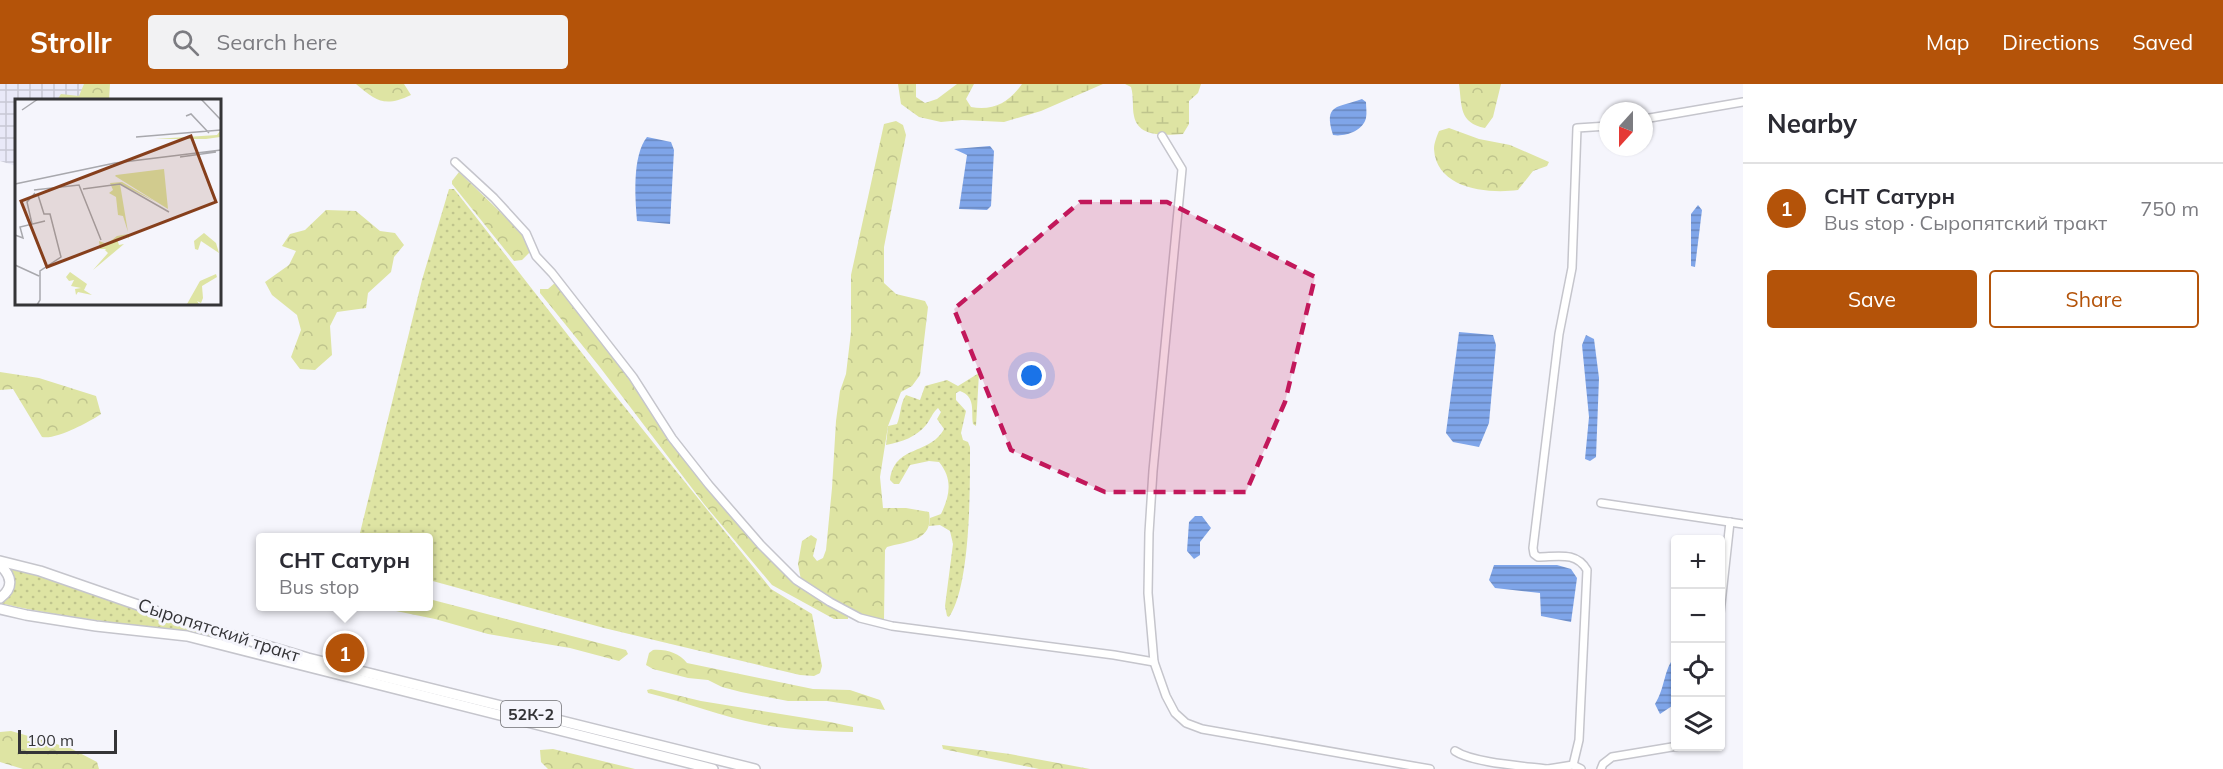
<!DOCTYPE html>
<meta charset="utf-8">
<style>
body{margin:0;font-family:Mulish,sans-serif;background:#f2f2f3;color:#2b2b33}
.controls{position:absolute;right:18px;bottom:18px;display:grid;overflow:hidden;border-radius:6px;box-shadow:0 2px 4px #0004}
.controls button{width:54px;height:54px;display:grid;place-items:center;padding:0;border:0;border-bottom:2px solid #e1e1e2;background:#fff;color:#2b2b33;font:30px sans-serif}
.compass{position:absolute;left:1599px;top:18px;width:54px;height:54px;border-radius:50%;background:#fff;box-shadow:0 2px 4px #0004;rotate:201deg}
.scale{position:absolute;left:18px;bottom:15px;width:99px;box-sizing:border-box;padding-left:6px;border:3px solid #343437;border-top:0;font-size:16px;line-height:21px;white-space:nowrap;color:#343437;-webkit-text-stroke:4px #f5f5fc;paint-order:stroke}
.you{position:absolute;left:1032px;top:292px;width:21px;height:21px;margin:-15px;border:4px solid #fff;border-radius:50%;background:#1a73e8;box-shadow:0 0 0 9px #1a73e833}
.badge{display:grid;place-items:center;width:39px;height:39px;border-radius:50%;background:#b45309;color:#fff;font-size:20px;font-weight:700}
.pin{position:absolute;translate:-50% -50%;border:3px solid #fff;box-shadow:0 2px 6px #0006}
.popup{position:absolute;left:256px;top:449px;width:177px;height:78px;box-sizing:border-box;display:grid;place-content:center;border-radius:6px;background:#fff;filter:drop-shadow(0 2px 4px #0005);font-size:20px;white-space:nowrap;color:#7c7c81}
.popup b{font-size:22px;color:#2b2b33}
.popup::after{content:'';position:absolute;left:50%;top:100%;margin-left:-12px;border:12px solid transparent;border-top-color:#fff}
.list{margin:0;padding:0;list-style:none}
h2{display:flex;justify-content:space-between;align-items:center;height:78px;margin:0;padding:0 24px;font-size:26px}
h2 small{font-size:20px;font-weight:400;color:#7c7c81}
.list li{display:grid;grid-template-columns:39px 1fr auto;gap:18px;align-items:center;box-sizing:border-box;height:90px;padding:0 24px;border-top:2px solid #e1e1e2}
.list b{display:block;font-size:22px;white-space:nowrap}
.list p{margin:0;font-size:20px;white-space:nowrap;color:#7c7c81}
.list em{font-size:20px;font-style:normal;color:#7c7c81}
.actions{display:flex;gap:12px;padding:18px 24px}
.actions a{flex:1;padding:14px 0;border:2px solid #b45309;border-radius:6px;text-align:center;font-size:21px;color:#b45309}
.actions .main{background:#b45309;color:#fff}
.icon{flex:none;width:33px;height:33px;fill:none;stroke:currentColor;stroke-width:2;stroke-linecap:round;stroke-linejoin:round}
.map{position:relative;flex:none;width:1743px;height:685px;overflow:hidden}
header{display:flex;align-items:center;gap:36px;box-sizing:border-box;height:84px;padding:0 30px;background:#b45309;color:#fff}
header strong{font-size:28px}
nav{display:flex;gap:33px;margin-inline-start:auto;font-size:21px}
.search{width:420px;height:54px;background:#f2f2f3;display:flex;align-items:center;gap:15px;box-sizing:border-box;padding:0 21px;border-radius:6px;color:#7c7c81;font-size:22px}
main{display:flex}
aside{flex:1;background:#fff}
.map>svg:first-child{display:block}
</style>
<header>
<strong>Strollr</strong>
<div class="search"><svg class="icon" aria-label="search" viewBox="0 0 24 24"><circle cx="10" cy="10" r="6"/><path d="M15 15l6 6"/></svg>Search here</div>
<nav><a>Map</a><a>Directions</a><a>Saved</a></nav>
</header>
<main>
<div class="map">
<svg width="1743" height="685" viewBox="0 0 1743 685">
<defs>
<pattern id="industrial-grid" width="8" height="8" patternUnits="userSpaceOnUse" patternTransform="scale(1.5)"><rect width="8" height="8" fill="#e9e9f8"/><path d="M0 4h8M4 0v8" fill="none" stroke="#c8c8d5"/></pattern>
<pattern id="grass-dots" width="8" height="8" patternUnits="userSpaceOnUse" patternTransform="scale(1.5)"><rect width="8" height="8" fill="#dee4a3"/><path d="M2 2h.1M6 6h.1" fill="none" stroke="#bfc48d" stroke-width="1.8" stroke-linecap="round"/></pattern>
<pattern id="forest-crowns" width="20" height="18" patternUnits="userSpaceOnUse" patternTransform="scale(1.5)"><rect width="20" height="18" fill="#dee4a3"/><path d="M2 6a3 3 0 1 1 6 0M12 15a3 3 0 1 1 6 0" fill="none" stroke="#bfc48d"/></pattern>
<pattern id="wetland-marsh" width="20" height="14" patternUnits="userSpaceOnUse" patternTransform="scale(1.5)"><rect width="20" height="14" fill="#dee4a3"/><path d="M1 5h8M5 5V1M11 12h8M15 12V8" fill="none" stroke="#bfc48d"/></pattern>
<pattern id="water-rules" width="6" height="5" patternUnits="userSpaceOnUse" patternTransform="scale(1.5)"><rect width="6" height="5" fill="#7fa5e9"/><path d="M0 2.5h6" fill="none" stroke="#6987be"/></pattern>
</defs>
<rect width="100%" height="100%" fill="#f5f5fc"/>
<!-- industrial -->
<path fill="url(#industrial-grid)" d="M0,0h103l-2,16h-85v66l-16,-5z"/>
<!-- grass -->
<g fill="url(#grass-dots)">
<path d="M449,105h5l149,191 168,209 41,25 10,52 -2,7 -6,3 -14,-1 -196,-47 -175,-48v-42l-70,-1 63,-257z"/>
<path d="M979,289l-3,53 -3,-2c-2,-14 3,-27 -13,-33l-4,2v7l10,11 -5,22 2,7 5,2 2,5c0,40 1,138 -21,170l-2,-1 -2,-10 8,-62 -3,-13 -10,-6 -11,1 1,-8 11,-4c9,-19 12,-35 -2,-52l-10,-1 -19,4 -11,19h-5l-4,-4c5,-36 39,-24 54,-51l-7,-10 4,-7 -3,-4c-6,5 -7,11 -12,17 -10,12 -24,17 -40,20l2,-19 9,-2c4,-9 3,-21 9,-29l14,5 5,-14 22,-6 11,6z"/>
<path d="M7,482l47,14 177,62c-77,-17 -155,-21 -231,-39 14,-8 21,-23 7,-37z"/>
</g>
<!-- forest -->
<g fill="url(#forest-crowns)">
<path d="M84,0h26l-1,16h-52l4,-6 18,2z"/>
<path d="M356,0h48l7,11c-26,12 -34,7 -55,-11z"/>
<path d="M1459,0h42l-8,33 -8,11c-26,-5 -23,-22 -26,-44z"/>
<path d="M896,37l7,4 3,10 -22,112v36l12,11 29,7 3,6 -8,68 -8,11 -11,6 -13,34 -8,51 3,31h23l23,4c5,29 -21,29 -42,35l-2,3 -1,70c-25,-2 -63,-24 -83,-40l-3,-16 4,-23 9,-6 6,4 -4,17 4,5 6,-3 3,-8 6,-62 4,-67 4,-30 6,-17 5,-42v-57l33,-151z"/>
<path d="M1449,44l30,11 31,6 39,17 -2,4 -14,5 -15,19c-30,4 -82,-1 -84,-41 0,-6 3,-13 5,-18z"/>
<path d="M459,88l65,63 7,16 -9,9 -8,1 -62,-77v-3z"/>
<path d="M326,126l30,1 24,20 15,2 9,12 -10,12 -3,15 -23,21 -2,15 -29,4 -7,14 2,29 -17,15 -15,-1 -9,-12 10,-27 -4,-15 -25,-20 -7,-13 24,-17 7,-14 -14,-5 8,-12 15,-4z"/>
<path d="M556,198l75,97 62,91 43,53 65,65 47,26v5h-14l-62,-34 -68,-81 -105,-138 -59,-73v-4h8z"/>
<path d="M0,288l39,6 57,18 5,18c-12,8 -45,26 -59,23l-29,-48 -13,1z"/>
<path d="M429,515l197,51 2,4 -9,7 -49,-13 -82,-14 -53,-15 -39,-8 -11,-4 44,-1z"/>
<path d="M653,566c13,-1 26,3 34,13l126,26 37,1 30,10 5,10 -58,-9h-39l-47,-9 -19,-5 -14,-7 -20,-2 -35,-9 -7,-4 3,-12z"/>
<path d="M651,605l50,12 129,21 23,5v5c-31,-1 -62,-2 -93,-8 -38,-7 -74,-22 -112,-31l-1,-3z"/>
<path d="M11,647l59,17 27,14 2,7h-76l-23,-7v-30z"/>
<path d="M942,661l68,9 80,15h-51l-96,-20z"/>
<path d="M553,665l82,20h-87l-7,-7 -1,-12z"/>
</g>
<!-- wetland -->
<g fill="url(#wetland-marsh)">
<path d="M898,0h18v13l9,6 12,-4 20,-15h17l-8,15 5,8c23,4 38,-5 51,-23h81l-62,27 -37,11 -42,-2 -21,2 -22,-5 -18,-13z"/>
<path d="M1125,0h76l-3,9 -9,8v23l-6,10c-17,1 -45,4 -49,-18 -2,-9 0,-19 -3,-29z"/>
</g>
<!-- water -->
<g fill="url(#water-rules)">
<path d="M1362,15l4,3c0,5 1,11 0,16 -3,13 -21,19 -33,17 -10,-32 5,-27 29,-36z"/>
<path d="M647,53l24,5 3,8 -4,74 -33,-3c-2,-23 -5,-65 10,-84z"/>
<path d="M990,62l4,5 -3,55 -4,4 -28,-1 8,-54 -13,-6z"/>
<path d="M1698,121l4,5 -7,57 -4,-1v-52z"/>
<path d="M1459,248l34,3 3,10 -7,78 -10,24 -26,-5 -7,-9z"/>
<path d="M1586,251l8,4 5,39 -3,79 -6,4 -5,-2 4,-42 -7,-72z"/>
<path d="M1195,432h7l9,12 -11,14v13l-6,4 -7,-8 2,-29z"/>
<path d="M1494,481h63l14,4 6,9 -6,44 -30,-6 -1,-23 -45,-5 -6,-8z"/>
<path d="M1675,572v48l-15,10 -5,-10c11,-18 8,-33 20,-48z"/>
</g>
<g fill="none" stroke-linecap="round" stroke-linejoin="round">
<defs>
<g id="minor">
<path d="M1644,35l99,-17"/>
<path d="M1162,52l20,33 -29,302 -4,62 -1,60 6,69 12,34 9,17 11,10 16,6 228,40"/>
<path d="M455,78l39,36 32,35 10,23 16,17 81,104 39,61 37,47 52,60 35,35 34,22 30,16 32,8 222,29 40,7"/>
<path d="M1601,419l142,21"/>
<path d="M1720,529l10,-91"/>
<path d="M1455,667c18,12 69,15 92,18"/>
<path d="M1573,681l6,-25 8,-170c-11,-19 -30,-13 -49,-13l-4,-3 -1,-6 26,-214 13,-66 5,-140 31,-2"/>
<path d="M1548,685l25,-4 8,4"/>
<path d="M1601,685l2,-5 9,-7 66,-11"/>
</g>
<g id="major">
<path d="M0,477l40,10 147,51 121,36 447,111"/>
<path d="M0,481c12,11 14,23 0,33"/>
<path d="M0,525l26,6 70,11 91,10 526,133"/>
</g>
</defs>
<!-- minor casing -->
<use href="#minor" stroke="#c5c5cc" stroke-width="10"/>
<!-- major casing -->
<use href="#major" stroke="#c5c5cc" stroke-width="12"/>
<!-- minor -->
<use href="#minor" stroke="#fff" stroke-width="7"/>
<!-- major -->
<use href="#major" stroke="#fff" stroke-width="9"/>
</g>
<!-- marked area -->
<path fill="#c2185b" fill-opacity="0.2" stroke="#c2185b" stroke-width="4.5" stroke-dasharray="12 8" stroke-linejoin="round" d="M1080,118h87l148,75 -30,125 -39,90h-141l-94,-42 -57,-141z"/>
<g text-anchor="middle" dominant-baseline="central" stroke-width="6" stroke-linejoin="round" paint-order="stroke">
<!-- shield labels -->
<rect fill="#f5f5fc" stroke="#6e6e72" stroke-width="1.5" x="501" y="617" width="60" height="26" rx="4.5"/>
<g font-size="16" font-weight="bold" fill="#343437">
<text x="531" y="630">52К-2</text>
</g>
<!-- street labels -->
<g font-size="18" fill="#343437" stroke="#f5f5fc">
<text transform="translate(219 546) rotate(18)">Сыропятский тракт</text>
</g>
</g>
<!-- overview -->
<g transform="translate(15 15)">
<rect width="206" height="206" fill="#f5f5fc"/>
<path d="M149,70l4,40 -53,-33 1,-1z" fill="#dee4a3"/>
<path d="M205,32v6l-14,2h-51l62,-4zM107,83l34,20 -36,-18 8,48 -5,-16 -5,-1 -2,-18 -7,-4 4,-3 -3,-7zM189,134l12,10 3,10 -18,-12 -3,9 -3,-1 -1,-8zM55,173l17,12 -3,6 8,5 -14,-3 -2,3 -1,-6 6,-1 -10,-2 3,-6 -5,1 -3,-4zM201,175l1,3 -15,9 1,12 -2,5 -4,-2 2,3h-12l13,-23z" fill="#dee4a3"/>
<path d="M113,135l1,5 -3,-4 -9,4 2,6 5,-1 -31,26 15,-17 -3,-3 -7,7 8,-8h-6l-1,-8 8,3 10,-8z" fill="#dee4a3"/>
<path fill="none" stroke="#a8a8ad" stroke-width="1.5" d="M186,0l20,21M7,11l16,-11M171,17l5,-2 18,19M121,38l85,-7M165,58l36,-5M0,85l100,-21 106,-13M68,90l37,-5 49,28M19,91l45,-5 22,55M17,125l-5,-22 8,-9M0,136l8,3 -3,-11 25,-6M0,166l24,11M22,206l3,-5v-29l21,-14 -11,-43h-6l-6,-19"/>
<path fill="#863f1c" fill-opacity="0.15" stroke="#863f1c" stroke-width="3" d="M176,37l25,66 -169,65 -26,-66z"/>
<rect width="206" height="206" fill="none" stroke="#343437" stroke-width="3"/>
</g>
</svg>
<div class="controls">
<button>+</button>
<button>−</button>
<button><svg class="icon" aria-label="locate" viewBox="0 0 24 24"><circle cx="12" cy="12" r="6"/><path d="M12 2v4M12 18v4M2 12h4M18 12h4"/></svg></button>
<button><svg class="icon" aria-label="layers" viewBox="0 0 24 24"><path d="M12 4l9 5-9 5-9-5zM3 14l9 5 9-5"/></svg></button>
</div>
<svg class="compass" viewBox="-18 -18 36 36"><path d="M0-13l5 13h-10z" fill="#e53935"/><path d="M0 13l5-13h-10z" fill="#7c7c81"/></svg>
<div class="scale">100 m</div>
<div class="you"></div>
<div class="pin badge" style="left:345px;top:569px">1</div>
<div class="popup"><b>СНТ Сатурн</b>Bus stop</div>
</div>
<aside>
<h2>Nearby<small></small></h2>
<ul class="list">
<li><span class="badge">1</span><div><b>СНТ Сатурн</b><p>Bus stop · Сыропятский тракт</p></div><em>750 m</em></li>
</ul>
<div class="actions"><a class="main">Save</a><a>Share</a></div>
</aside>
</main>
